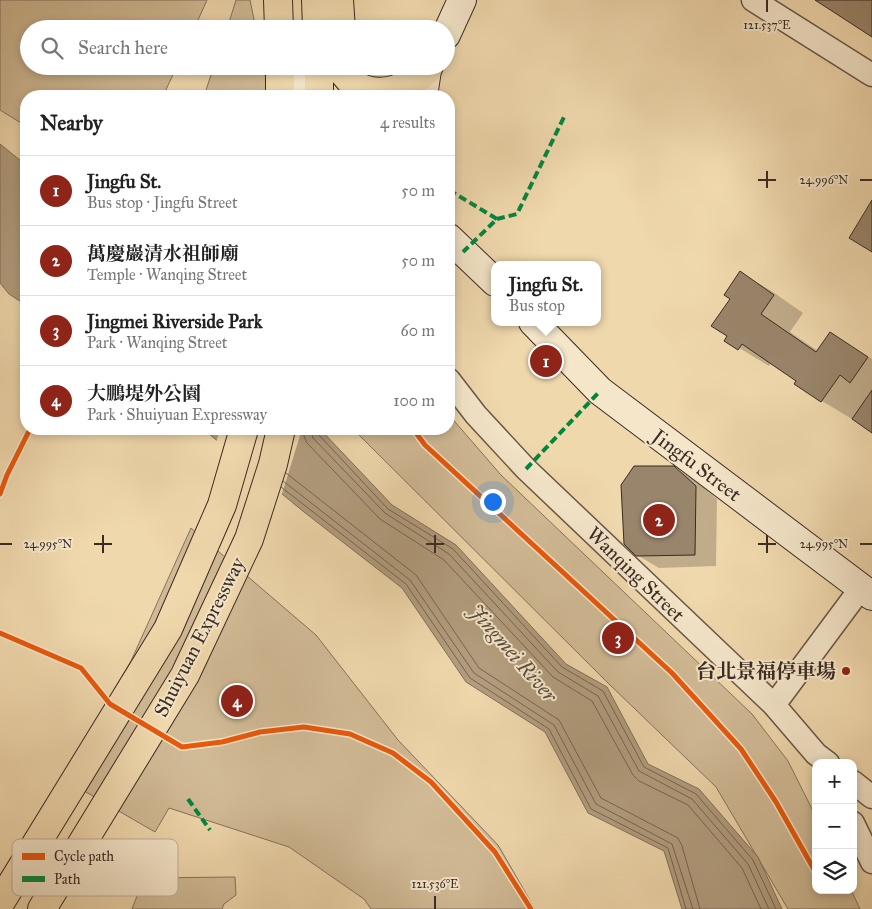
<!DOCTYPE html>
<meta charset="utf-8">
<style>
body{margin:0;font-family:"IM FELL Great Primer","Noto Serif TC",serif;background:#f6f6f6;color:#222}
.controls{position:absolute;right:15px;bottom:15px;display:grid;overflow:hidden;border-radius:10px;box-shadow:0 2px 8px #0003}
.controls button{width:45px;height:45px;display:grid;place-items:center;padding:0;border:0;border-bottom:1px solid #e0e0e0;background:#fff;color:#222;font:25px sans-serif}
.you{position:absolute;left:492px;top:501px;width:18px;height:18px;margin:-12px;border:4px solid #fff;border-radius:50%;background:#1a73e8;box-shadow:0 0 0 8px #1a73e833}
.badge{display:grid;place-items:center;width:32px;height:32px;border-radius:50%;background:#8f2418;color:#fff;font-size:16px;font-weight:700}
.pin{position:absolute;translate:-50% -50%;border:2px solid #fff;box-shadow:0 1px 5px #0006}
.popup{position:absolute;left:491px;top:261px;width:110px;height:65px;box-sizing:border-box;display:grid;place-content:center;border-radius:10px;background:#fff;filter:drop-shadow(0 1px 4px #0005);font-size:16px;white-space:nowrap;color:#767676}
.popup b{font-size:19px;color:#222}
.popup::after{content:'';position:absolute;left:50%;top:100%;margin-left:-10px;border:10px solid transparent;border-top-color:#fff}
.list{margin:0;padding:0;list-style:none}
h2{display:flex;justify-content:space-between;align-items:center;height:65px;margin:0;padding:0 20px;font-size:21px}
h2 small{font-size:16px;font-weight:400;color:#767676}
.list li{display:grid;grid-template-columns:32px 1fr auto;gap:15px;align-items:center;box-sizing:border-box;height:70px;padding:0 20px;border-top:1px solid #e0e0e0}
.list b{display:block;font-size:19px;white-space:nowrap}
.list p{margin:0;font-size:16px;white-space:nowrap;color:#767676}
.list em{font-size:16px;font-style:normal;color:#767676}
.icon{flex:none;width:28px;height:28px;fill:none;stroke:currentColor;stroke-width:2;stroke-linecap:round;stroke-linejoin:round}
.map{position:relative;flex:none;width:872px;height:909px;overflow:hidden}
.search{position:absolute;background:#fff;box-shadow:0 2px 8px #0003;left:20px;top:20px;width:435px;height:55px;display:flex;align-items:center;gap:12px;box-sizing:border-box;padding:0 18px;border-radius:28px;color:#767676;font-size:19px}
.panel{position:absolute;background:#fff;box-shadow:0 2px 8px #0003;left:20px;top:90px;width:435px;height:345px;border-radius:20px}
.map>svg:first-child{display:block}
</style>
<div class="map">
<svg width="872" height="909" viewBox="0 0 872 909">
<rect width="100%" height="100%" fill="#f0d8ad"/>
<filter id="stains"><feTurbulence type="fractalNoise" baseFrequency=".004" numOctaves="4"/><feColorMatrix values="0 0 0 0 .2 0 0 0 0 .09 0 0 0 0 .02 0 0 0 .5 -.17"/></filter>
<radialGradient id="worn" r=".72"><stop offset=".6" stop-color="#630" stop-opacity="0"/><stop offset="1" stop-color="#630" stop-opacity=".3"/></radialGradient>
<!-- green -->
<g fill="#d1bb96" stroke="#86735d">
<path d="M0,0h207l-13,29h-165v37h148l-14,30h-137v30l-26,-16z"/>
<path d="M236,0h14l6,29h-29z"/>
<path d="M214,66h49l7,30h-66z"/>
<path d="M449,415l52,60 251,239 36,47 28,56v73h35l9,19h-72l-72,-122 -107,-103 -256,-255h96z"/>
<path d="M191,528l125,107 82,105 100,105 37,64h-164l-7,-10 -75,-52 -120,-39 -14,24 -83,-48 -8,-10 67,-113z"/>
<path d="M235,877l1,18 -12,9 -2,5h-90l12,-31z"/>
</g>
<!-- water -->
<g fill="#b29d7e" stroke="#826f5a">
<path d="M0,144l26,21v140l-17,-11 -9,-11z"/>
<path d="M203,429h117l72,76 64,40 110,119 41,23 41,77 51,25 59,68 24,52h-100l-18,-58 -76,-38 -43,-81 -79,-50 -64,-94 -98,-76z"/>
</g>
<!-- pier -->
<path fill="#f0d8ad" d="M220,429h82l-21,68 -65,-54z"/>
<!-- shadow -->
<g fill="#0003">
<path d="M740,273l30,17 33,23 -13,19 28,19 12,-17 42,25v35l-2,-1 -3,3 5,2v33l-50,-30 -24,-20 -27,-18 -2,3 -43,-26 2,-4 4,-37z"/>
<path d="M673,467l22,13 22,19 -1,67 -57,2 -22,-13z"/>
</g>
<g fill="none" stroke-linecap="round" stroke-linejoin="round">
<!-- shore -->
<g stroke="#766451" stroke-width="1">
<path d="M303,429l1,7 3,7 73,76 64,41 109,117 39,24 41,74 6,6 49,24 54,63 19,41"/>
<path d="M310,429l3,9 72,75 64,41 109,118 40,24 41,75 53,28 56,65 21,45"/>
<path d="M316,429l2,5 70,75 65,40 109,118 41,24 41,76 52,27 57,66 23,49"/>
<path d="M286,473l130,102 63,93 80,52 42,78 77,40 4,8 18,63"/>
<path d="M283,481l127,99 64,93 80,52 42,79 76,40 21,65"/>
<path d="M281,487l125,97 64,94 79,51 42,80 77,39 18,61"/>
</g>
</g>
<!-- building -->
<g fill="#99856b" stroke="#3a2b24">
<path d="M815,0h57v37z"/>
<path d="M872,200v52l-23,-14z"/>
<path d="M740,271l34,24 -13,19 55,38 14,-20 38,25 -18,26 -10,-8 -19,27 -27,-18 2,-3 -54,-37 -4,6 -14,-9 3,-5 -16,-10 19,-27 -6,-4z"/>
<path d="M872,390v43l-20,-14z"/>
<path d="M634,466h40l22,20 -1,69 -59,1 -12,-12 -3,-59z"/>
</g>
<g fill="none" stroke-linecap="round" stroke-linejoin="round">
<defs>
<g id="street">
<path d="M753,0l119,75"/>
<path d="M296,66l9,30"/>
<path d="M449,380l27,35 50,54 248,236 42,49 12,9"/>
<path d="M774,705l87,-117"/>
<path d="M853,782l19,15"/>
<path d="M853,823l19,39"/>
</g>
<g id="secondary">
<path d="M446,35l16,-35"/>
<path d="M423,96l4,-26 2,-4"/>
<path d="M449,238l46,44"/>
<path d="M533,322l67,69 272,205"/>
</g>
<g id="highway">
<path d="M278,0l1,29"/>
<path d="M316,0l1,29"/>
<path d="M339,0l2,29"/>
<path d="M280,66v30"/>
<path d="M319,66v30"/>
<path d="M342,71c4,4 8,11 13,14 26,15 53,3 72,-15"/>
<path d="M0,903l168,-274 54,-124 22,-76"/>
<path d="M42,909l143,-234 64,-136 24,-75 8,-35"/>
</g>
</defs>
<!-- street casing -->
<use href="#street" stroke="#685646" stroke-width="25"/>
<!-- secondary casing -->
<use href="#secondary" stroke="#3a2b24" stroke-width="30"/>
<!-- highway casing -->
<use href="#highway" stroke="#3a2b24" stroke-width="30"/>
<!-- street -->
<use href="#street" stroke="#f5e6ca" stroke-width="22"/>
<!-- secondary -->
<use href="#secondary" stroke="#f5e6ca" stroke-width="28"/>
<!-- highway -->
<use href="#highway" stroke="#f0d8ad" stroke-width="28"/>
<!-- quiet -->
<g stroke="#00873e" stroke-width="4" stroke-dasharray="8 4" stroke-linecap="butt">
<path d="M449,190l48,29 -34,33"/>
<path d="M497,219l20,-5 47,-97"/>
<path d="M526,469l74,-78"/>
<path d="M188,799l22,31"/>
</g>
<defs>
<g id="cycleway">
<path d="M413,429l12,16 247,228 69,76 35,53 40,71"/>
<path d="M0,494l7,-19 23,-46"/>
<path d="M0,633l81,35 29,36 72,43 40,-5 38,-10 44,-5 46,7 43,19 38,29 64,70 36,57"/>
</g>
</defs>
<!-- cycleway casing -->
<use href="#cycleway" stroke="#f5e6ca" stroke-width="8"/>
<!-- cycleway -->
<use href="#cycleway" stroke="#e8590c" stroke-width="5"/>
</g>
<!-- ticks -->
<path fill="none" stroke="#3a2b24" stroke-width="2" d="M767,0v12M767,171v17M758,180h18M860,180h12M103,535v18M435,535v18M767,535v18M0,544h12M94,544h18M426,544h18M758,544h18M860,544h12M435,896v13"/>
<!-- markers -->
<circle fill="#8f2418" stroke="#f5e6ca" stroke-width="2" cx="846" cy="671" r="5"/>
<g text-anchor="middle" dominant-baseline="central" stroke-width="4" stroke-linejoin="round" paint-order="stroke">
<!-- street labels -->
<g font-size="20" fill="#3a2b24" stroke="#f5e6ca">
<text transform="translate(697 465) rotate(37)">Jingfu Street</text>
<text transform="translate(636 574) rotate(44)">Wanqing Street</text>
<text transform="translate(199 637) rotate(-63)">Shuiyuan Expressway</text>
</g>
<!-- poi labels -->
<g font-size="20" font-weight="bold" fill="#3a2b24" stroke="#f5e6ca" text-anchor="end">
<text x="836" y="671">台北景福停車場</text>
</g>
<!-- water labels -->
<g font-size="21" font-style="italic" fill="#5e4d3f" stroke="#f5e6ca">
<text transform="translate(513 653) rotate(49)">Jingmei River</text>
</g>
</g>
<!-- legend -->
<rect x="12" y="839" width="166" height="57" rx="8" fill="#f5e6ca" stroke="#bdae98" stroke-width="1"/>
<rect x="22" y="853" width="23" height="7" fill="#e8590c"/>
<rect x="22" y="876" width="23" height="6" fill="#00873e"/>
<g font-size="14" fill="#3a2b24">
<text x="54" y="861">Cycle path</text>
<text x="54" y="884">Path</text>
</g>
<g font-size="12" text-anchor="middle" fill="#3a2b24" stroke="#f5e6ca" stroke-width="4" stroke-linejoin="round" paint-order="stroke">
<text x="767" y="29">121.537°E</text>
<text x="824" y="184">24.996°N</text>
<text x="48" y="548">24.995°N</text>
<text x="824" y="548">24.995°N</text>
<text x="435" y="888">121.536°E</text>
</g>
<rect width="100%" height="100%" filter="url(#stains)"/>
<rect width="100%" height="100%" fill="url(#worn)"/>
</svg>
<div class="controls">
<button>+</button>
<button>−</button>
<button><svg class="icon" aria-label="layers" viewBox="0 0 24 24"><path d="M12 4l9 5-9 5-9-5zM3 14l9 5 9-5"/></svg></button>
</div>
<div class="you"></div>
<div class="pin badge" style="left:546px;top:361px">1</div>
<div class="popup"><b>Jingfu St.</b>Bus stop</div>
<div class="pin badge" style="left:659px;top:520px">2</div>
<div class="pin badge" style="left:618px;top:638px">3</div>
<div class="pin badge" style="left:237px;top:701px">4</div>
<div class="search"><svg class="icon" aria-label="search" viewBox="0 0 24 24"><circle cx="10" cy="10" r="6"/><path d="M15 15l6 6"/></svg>Search here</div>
<section class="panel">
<h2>Nearby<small>4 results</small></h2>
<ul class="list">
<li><span class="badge">1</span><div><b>Jingfu St.</b><p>Bus stop · Jingfu Street</p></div><em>50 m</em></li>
<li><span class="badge">2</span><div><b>萬慶巖清水祖師廟</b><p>Temple · Wanqing Street</p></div><em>50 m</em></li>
<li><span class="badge">3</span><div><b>Jingmei Riverside Park</b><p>Park · Wanqing Street</p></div><em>60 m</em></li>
<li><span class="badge">4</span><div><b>大鵬堤外公園</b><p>Park · Shuiyuan Expressway</p></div><em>100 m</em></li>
</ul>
</section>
</div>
